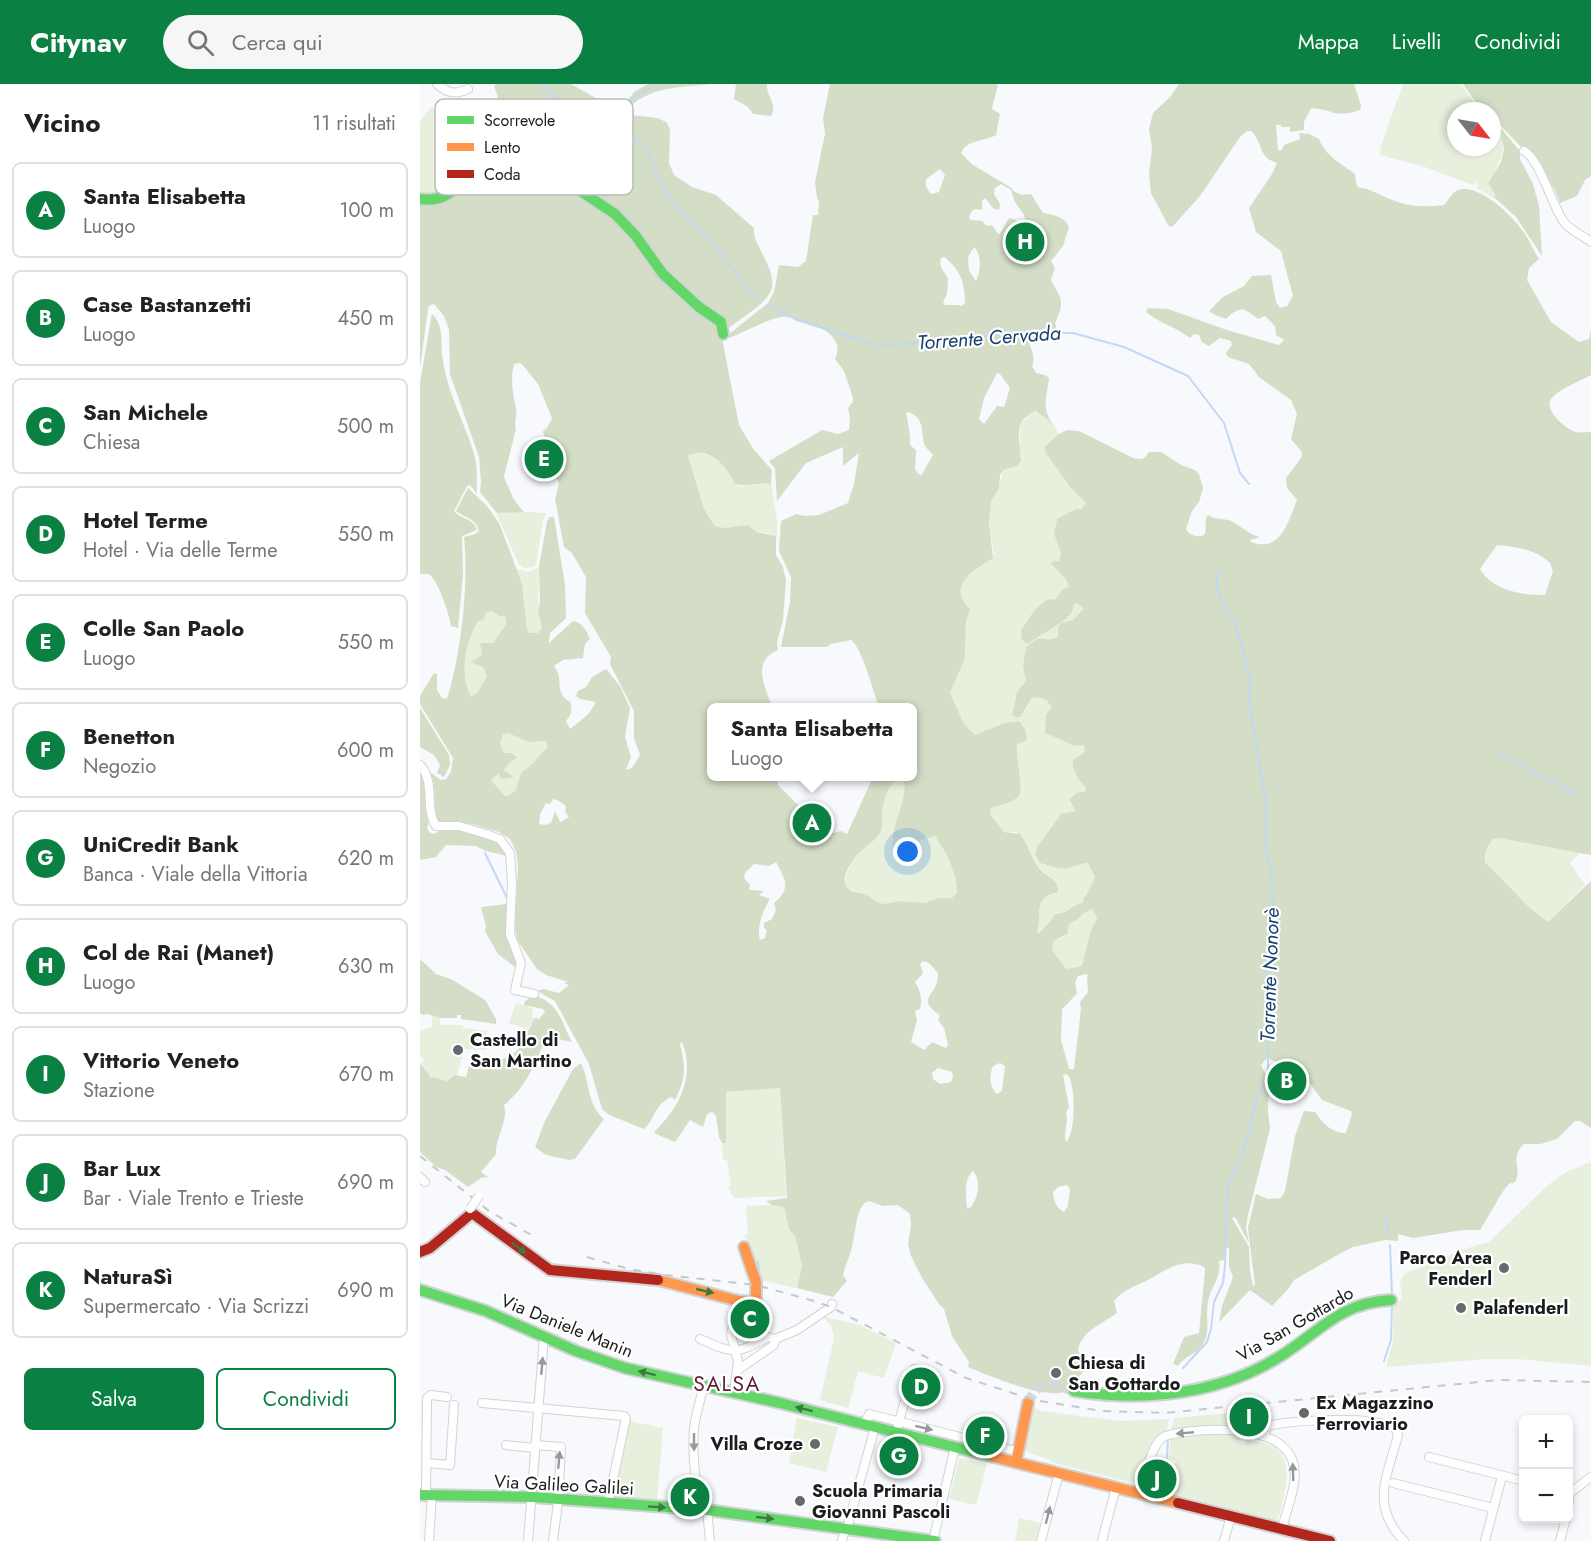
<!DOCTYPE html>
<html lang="it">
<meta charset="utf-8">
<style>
body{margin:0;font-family:Jost,sans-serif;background:#f6f6f6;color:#222}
.controls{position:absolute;right:18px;bottom:18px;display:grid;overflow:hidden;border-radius:9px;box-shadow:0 3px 9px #0003}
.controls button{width:54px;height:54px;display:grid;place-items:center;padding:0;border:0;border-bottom:2px solid #e0e0e0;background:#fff;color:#222;font:30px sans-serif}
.compass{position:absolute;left:1027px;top:18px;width:54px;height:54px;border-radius:50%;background:#fff;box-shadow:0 3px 9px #0003;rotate:121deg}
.you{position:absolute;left:488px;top:768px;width:21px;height:21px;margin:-15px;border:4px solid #fff;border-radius:50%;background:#1a73e8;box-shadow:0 0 0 9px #1a73e833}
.badge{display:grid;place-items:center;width:39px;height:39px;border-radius:50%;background:#0b8043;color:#fff;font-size:20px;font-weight:700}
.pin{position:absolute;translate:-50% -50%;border:3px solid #fff;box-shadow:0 2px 6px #0006}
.popup{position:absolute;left:287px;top:619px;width:210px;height:78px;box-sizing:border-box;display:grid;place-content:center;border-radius:9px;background:#fff;filter:drop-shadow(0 2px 4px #0005);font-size:20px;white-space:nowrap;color:#767676}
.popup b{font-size:22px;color:#222}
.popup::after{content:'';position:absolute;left:50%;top:100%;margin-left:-12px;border:12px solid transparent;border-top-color:#fff}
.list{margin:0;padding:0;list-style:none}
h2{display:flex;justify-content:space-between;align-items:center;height:78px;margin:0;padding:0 24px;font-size:26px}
h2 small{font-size:20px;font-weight:400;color:#767676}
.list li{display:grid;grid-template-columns:39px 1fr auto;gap:18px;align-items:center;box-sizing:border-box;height:96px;margin:0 12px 12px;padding:0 12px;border:2px solid #e0e0e0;border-radius:9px}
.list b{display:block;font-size:22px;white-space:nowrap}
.list p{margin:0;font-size:20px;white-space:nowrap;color:#767676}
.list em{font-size:20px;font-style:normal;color:#767676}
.actions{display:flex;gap:12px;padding:18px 24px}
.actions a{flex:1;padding:14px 0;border:2px solid #0b8043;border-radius:9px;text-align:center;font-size:21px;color:#0b8043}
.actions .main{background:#0b8043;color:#fff}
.icon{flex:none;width:33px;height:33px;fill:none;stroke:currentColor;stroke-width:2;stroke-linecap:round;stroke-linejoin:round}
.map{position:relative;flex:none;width:1171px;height:1457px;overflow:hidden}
header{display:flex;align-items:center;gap:36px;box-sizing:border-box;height:84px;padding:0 30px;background:#0b8043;color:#fff}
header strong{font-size:28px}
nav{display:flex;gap:33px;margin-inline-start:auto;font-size:21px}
.search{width:420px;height:54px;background:#f6f6f6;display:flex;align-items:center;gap:15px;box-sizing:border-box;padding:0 21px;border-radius:33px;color:#767676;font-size:22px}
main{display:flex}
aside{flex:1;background:#fff}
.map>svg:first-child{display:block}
</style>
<header>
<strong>Citynav</strong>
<div class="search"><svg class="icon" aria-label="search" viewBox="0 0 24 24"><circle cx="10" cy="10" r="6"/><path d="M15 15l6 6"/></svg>Cerca qui</div>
<nav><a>Mappa</a><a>Livelli</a><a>Condividi</a></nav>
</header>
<main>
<aside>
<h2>Vicino<small>11 risultati</small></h2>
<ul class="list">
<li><span class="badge">A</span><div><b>Santa Elisabetta</b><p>Luogo</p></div><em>100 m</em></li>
<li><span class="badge">B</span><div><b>Case Bastanzetti</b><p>Luogo</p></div><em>450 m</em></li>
<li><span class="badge">C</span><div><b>San Michele</b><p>Chiesa</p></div><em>500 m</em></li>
<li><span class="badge">D</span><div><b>Hotel Terme</b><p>Hotel · Via delle Terme</p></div><em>550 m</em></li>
<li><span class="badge">E</span><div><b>Colle San Paolo</b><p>Luogo</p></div><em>550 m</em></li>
<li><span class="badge">F</span><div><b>Benetton</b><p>Negozio</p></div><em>600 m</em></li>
<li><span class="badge">G</span><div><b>UniCredit Bank</b><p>Banca · Viale della Vittoria</p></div><em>620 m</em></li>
<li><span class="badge">H</span><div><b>Col de Rai (Manet)</b><p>Luogo</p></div><em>630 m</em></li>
<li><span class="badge">I</span><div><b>Vittorio Veneto</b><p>Stazione</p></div><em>670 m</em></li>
<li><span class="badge">J</span><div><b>Bar Lux</b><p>Bar · Viale Trento e Trieste</p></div><em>690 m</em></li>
<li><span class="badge">K</span><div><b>NaturaSì</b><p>Supermercato · Via Scrizzi</p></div><em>690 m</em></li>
</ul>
<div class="actions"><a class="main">Salva</a><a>Condividi</a></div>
</aside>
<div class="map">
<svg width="1171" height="1457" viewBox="0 0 1171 1457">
<rect width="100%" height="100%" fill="#f7f9fc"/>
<!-- green -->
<g fill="#e7efdd">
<path d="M983,0h58l19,27h-24v36h36v-26l7,5c9,28 1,34 -11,57l7,11v5l-18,-11 2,-3 -4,-3 -2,3 -6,-2 -42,-16 -45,-12 1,-9z"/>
<path d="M12,23c18,19 37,36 45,62l-20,23 -32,5 -5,-3v-73z"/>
<path d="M615,326l14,11 10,13 -15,13 2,6 24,34 16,16 -6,6 -23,10 -3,15 7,19 -2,8 -8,3 14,14 4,10c-8,5 -12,13 -21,11l-12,9 -5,9 -3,27c15,-12 38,-21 46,-40l3,-1 7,4 -11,13 -15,7v9l-12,5 -5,-2 -18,28 3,14 -9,11 -5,22 4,3 9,-7 7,-12c32,-4 11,20 13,35l30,13 9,-1 1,6c-3,4 -10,6 -12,10 -3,6 8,23 13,26v4l-10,2 -7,9 5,4 2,5 -23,13 -18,26 5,13c22,7 28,3 48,0l7,14 -7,15 -4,4 1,6 -11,4 -7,5 -7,1 -16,15 -5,8 -2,-4 4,-31 16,-16 -7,-8 -10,-7 -17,-31 -7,-6h-12l-14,-18 1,-6c8,-2 22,-5 27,-11 7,-7 -3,-42 -1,-53l10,-5 -23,-16 -29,12c-13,-7 -21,-29 -25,-42l15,-35 2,-52c-25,-21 19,-39 27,-52 -2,-17 -8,-35 -3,-53 1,-5 5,-8 7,-12 8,-18 -4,-15 19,-23l5,-10 -3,-6 2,-27z"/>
<path d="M275,369c17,0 30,10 38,25 1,3 1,6 5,8 6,2 24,-4 33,-2l6,36v18c-8,-8 -22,-3 -30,-13l-22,3 -10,-2 -11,-17 -16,-53z"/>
<path d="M90,427l37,2 -4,7 -7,44 -3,3 -9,1 -5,-3 -23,-53z"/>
<path d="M79,439l18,46 12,3 10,-5c0,20 -3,42 3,61l-4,5h-8l-3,-3z"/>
<path d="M72,526l8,6h6v9l-23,42 4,9 -10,17 -6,5c-12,-27 -9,-73 21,-88z"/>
<path d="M83,649c10,-1 15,5 24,8 6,1 14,0 21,1l-1,4 -15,18 -11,9 -5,17 -8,6h-3l-14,-16 8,-8 14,5 -9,-7 7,-17h-7c-4,-7 -5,-12 -1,-20z"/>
<path d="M480,693l4,4c4,23 -19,50 -9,73 14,-4 25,-14 40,-19 11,16 22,38 22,57l-5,6h-14l-13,5 -23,-2 -20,3 -35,-16c-5,-13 5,-26 13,-37 6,-7 17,-10 21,-19 3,-6 1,-12 1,-18 0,-13 7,-31 18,-37z"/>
<path d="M1073,754h6l89,16h-9l-9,9 15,22 -37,37 -18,-14 -45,-46 2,-14z"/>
<path d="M672,825l5,9 -7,15 -8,33 -17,3 -13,-19 2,-9 10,-4 5,-13c10,-3 13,-12 23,-15z"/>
<path d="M96,919l17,5 -1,9 3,1 -7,11 -19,-6z"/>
<path d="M12,931l8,3v7h23v3l24,3 -1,19 -22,-1 -7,26 -10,6 -14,-3 -3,1 -9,-16 4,-3 -5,-4v-25l12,-4z"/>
<path d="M360,1004l6,108 -52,2 -6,-10 3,-3 -4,-25h-4l-1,-17h4v-51z"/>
<path d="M1168,1079h3v203l-73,-7h-32l-100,8 7,-26v-39l9,-2 -2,-19 4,-7 60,-25 25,-7 59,-57 18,-13z"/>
<path d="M352,1121l12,2 5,22 6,7 7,30 -5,22 -39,-8 -1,-19c-11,-5 -10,-15 -12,-27h3l-2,-28z"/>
<path d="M401,1232l39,9 36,18 -12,35 -26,-7 -10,37 -28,-8 14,-62 -3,-13z"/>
<path d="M613,1323l8,4 78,10 50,-2 -2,12 -13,11 -13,43 -91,-23 1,-2 -24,-8 -2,-6 6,-36z"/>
<path d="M809,1329l1,11 -59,5 3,-11z"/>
<path d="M377,1334l41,9 -12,45 -37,-9z"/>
<path d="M210,1337l33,7 -6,72 -44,-3z"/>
<path d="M804,1349l16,5 -1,4 6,2 2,-4c37,3 45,21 37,55 -2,9 -4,20 -8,28l-109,-25 9,-37 -8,-3 2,-9v-11z"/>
<path d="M539,1374l28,6 -11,41 -27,-6z"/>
<path d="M599,1434l21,5 -4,18h-21z"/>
</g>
<!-- forest -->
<g fill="#d4dec7" fill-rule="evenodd">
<path d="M76,0h75l46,26 14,5 26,3 9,4 4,7 -1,34 5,12 18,12 24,8 38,33c-1,10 5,18 9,27 16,31 12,39 -15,59 -9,6 -17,13 -27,19l18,92 15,25 18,20 -1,14c-12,-2 -25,4 -36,0 -7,-17 -27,-40 -47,-28l16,53 11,17 10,2 22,-3 10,7 19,4v19l7,12 3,13 -3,40 -6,22 1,8c-27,11 -13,36 -6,57l-60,1v68l66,1v8l29,29 5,12 6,-3 14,10 9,-2 6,3 26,-57 39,-1v-68l-33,-1c-6,-15 -16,-58 -28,-67l-20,4 -4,3h-46l9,-45 1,-25 -12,-26 2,-30 15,-7 9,2 14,-1 29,-12 6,-19 5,-31 -16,13v-19l-37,16 -29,38 -2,-32 -6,-8 53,-31 16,4 11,-4 1,-12 -2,-10 5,-6v-4l-9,-27 -9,-12c11,-23 -17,-34 -35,-38 -6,-2 -12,-5 -18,-4 -18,3 -36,15 -53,21v-4l39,-31 6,-11 5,-27 19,2 8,-6 7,-46h5l1,-14 -2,-3 -2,-16 10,-48 -2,-16 7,-34h168c-1,9 -5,17 -6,25l8,5 -4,21c-12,7 -29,4 -35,18l12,12 37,22 5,5 7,3 9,-1 12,19c10,2 21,3 26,14l-6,19 -12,15 4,7 -4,12c11,21 14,21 4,43l2,7 -29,10c3,9 8,17 4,26l4,7 9,2 4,3c-4,29 -8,30 10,56l8,-4 12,1 54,27c9,2 11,2 16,-6h12l20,13 14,5 4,4 4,14 -4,14 -7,9 -6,18c3,6 11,9 18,6 4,-7 -1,-13 4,-20 8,5 15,3 23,6 10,5 17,13 29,16l-10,3 1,2c30,11 37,-20 46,-42l-10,-12 -1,-10 15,-20 1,-6 -11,-13 6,-25 -6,-14 -32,-23 -10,-13 -21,-7 -2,-4 6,-8 -1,-4 -11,-3 -11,8 -7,-4 -3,-7 -5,-1 -4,4c-14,-11 -31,-15 -44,-26l2,-4 20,1 59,21 52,15 5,-5 -8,-5 -1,-9 -10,-10 -7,3c-15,-12 -18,-13 -32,0l-11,-4 -6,-4 14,-14 21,-11 8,-10 19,-1 5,27 4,6 7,-2 6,-10 -12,-45 -25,-19 -7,-24 23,-34 5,-11c-20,-6 -13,-20 -26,-32h-4l-7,6 -40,59 -27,30 -2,1 -3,-2 -17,-32 -2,-19 3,-26 -3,-19 4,-16 17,-16 9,-13h175l7,22 -1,4c-27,9 -27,-1 -49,-2l-7,14v8l-14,2v-5h-9v-2h-5l2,25h4l2,-5 16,-6 -1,-6 10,1 10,5c7,18 22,24 36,35 1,3 0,10 3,13 3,1 10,2 14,4 28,13 40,18 72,14 4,-4 7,-11 12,-14 20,-11 57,25 66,39 7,9 11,19 17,29l-10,9 -2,12 24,42 28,20 10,-3 2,-9v45c-9,5 -37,16 -41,26 -4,11 17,29 26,31 5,1 10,0 15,0v423l-92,-17 -6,1c-6,7 -8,13 -8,23l45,46 18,14 43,-41v247l-11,-7h-5l-18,18 -17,5h-16c-15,14 -2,25 -8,36 -5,7 -2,0 -8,5 -6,6 -22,36 -28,45h-17l-50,8 -15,-4v7l-13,-1 -32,7 -12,6 -47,27 -5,8 -17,18 -22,-16 -31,32 3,-16 11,-29 -4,-10v-19l-4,-1 -1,13 -5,1c3,17 -9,26 -11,41 -3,15 3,29 -5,42 -5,10 -19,12 -25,22l-5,-2 11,-27 15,-4 6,-63 -1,-3c-22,-11 -39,4 -58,14 -12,6 -22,8 -32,20l3,12c-15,11 -36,18 -39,38l5,6 -1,5 4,7c-6,6 -17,20 -23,23 -19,7 -76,-17 -95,-25l1,-5 -17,-26 -8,-27 -5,-5 -17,-26 -11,-22 -3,-12 3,-19 -1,-11 -12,-9 -15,1 -14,-5 -5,2c-9,12 -8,29 -12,43 -2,10 -7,20 -9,29l4,6 -14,16 -36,-9 5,-22 -7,-30 -6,-7 -5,-22 -12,-2 -6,-4 21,-3 -7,-110 -54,4v51h-4l-3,-6 -3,-21 -4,-4 -5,2 -4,13 -13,-7 -15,22 -21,-9c3,-5 8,-9 12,-14 19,-23 27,-50 16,-77l-2,2c6,24 6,34 -5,56l-4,-3c-18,9 -16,23 -27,32l-35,-14 -7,-6 -13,-45 -27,-50 -7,-13 -18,-10 6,-2 16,4 10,-8 -5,-2 4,-1 -22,-7 -9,-6 -20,-29 -2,-12 3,-61 -2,-16 -6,-12 -11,-7 -27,-8 -36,-2 -2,-38 -4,-12 11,8 5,-1 5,-7 2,-14 -33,-54v-8l14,-23 3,1v16l5,8 5,1c14,-44 22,-116 17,-162l11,-3 4,-3c-3,-13 -14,-13 -23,-20l12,-23 19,18 12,17 23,61 5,46 3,3h8l4,-5 -4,-18 2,-8 -1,-35 8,-46 3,-4h4l11,68 1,33 -16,15 -1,10 24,-22c9,1 13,9 17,18l-5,5 -2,14 -20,2 -9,6c11,15 -1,26 16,36 3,7 1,13 -4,19l4,8c11,-9 20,-14 26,-27l-16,-3 -4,-3 2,-5 8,-4 6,-10 14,-8 14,17 10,22 -5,29 6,20 -5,13 6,-2 8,-13 -6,-17v-27l-24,-47 1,-7 -26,-44 1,-36 -14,-24 -8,-6 -9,-48 4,-16 -6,-12 -10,-40 4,-3 5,-10 -14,-34 -17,-21 -7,1c-4,15 -1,30 2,45 2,7 -3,12 0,20l-12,48 10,23 10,12 -25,1 -3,-1 -16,-20 1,-11 -2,-24 -29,-83 -1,-44 -5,-14 -10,-12 -4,1 -2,3 -8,60v-171c8,1 20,5 29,3 12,-3 24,-20 28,-31 -7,-22 -21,-39 -38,-54l1,-3 20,-6 20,1 16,-6 2,-4 -4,-11zM520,85l5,6 -6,17 -8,2c-12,-16 -2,-16 9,-25zM581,100l10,6 4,12 9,13 7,34 -1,5 -7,10 -5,-4 5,-11 -8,-11 3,-15 -2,-3 -7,-2 -10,17 -7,-10 -5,1 -5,-5 -10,-1 -3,-2 2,-6 4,-3 7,1v-9l3,-3 9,11 5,1 1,-6 -6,-10 1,-6zM554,163c8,8 7,24 2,34l-7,-10 -1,-14zM524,173c16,12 21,25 21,46l-3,3 -4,-1h-13l-2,-3 4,-8 1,-15c-3,-7 -10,-12 -7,-21zM577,289l3,1 10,14 -6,19 -7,-1 -13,18 -5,-5 5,-21zM615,326l14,11 10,13 -15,13 2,6 24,34 16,16 -5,6h-5l-19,10 -3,15 7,19 -2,8h-6l-2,3 14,14 4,9 -7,3c-5,7 -5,11 -14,9l-12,9 -15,22 1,10 6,4c10,-8 38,-22 43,-31 2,-3 2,-6 3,-9l3,-1 7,5 -11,12 -12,3 -3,4v9c-8,6 -13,2 -21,3l-11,8 -3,20 3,14 -9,11 -5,23 4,2h4l12,-19c9,-2 17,1 19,10l-5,7 -1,18 30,13 9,-1 1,6c-3,4 -10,6 -12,10 -3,6 8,23 13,26v4l-10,2 -7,7 7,11 -15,3 -24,33 -2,7 5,9c11,3 18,6 29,5 7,-2 12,-5 19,-5l7,14 -7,15 -5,7 1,3 -10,4 -7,5 -13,4c-3,8 -11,12 -15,19l-2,-3c6,-21 -5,-33 21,-39 1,-14 -12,-15 -19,-24 -8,-11 -11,-24 -19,-34l-16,-2 -14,-18 1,-6c8,-2 21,-5 27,-11 7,-7 -3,-42 -1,-53l10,-4 -2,-11 -6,-8 -15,2 -29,12 -11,-11 -14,-31 15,-35 1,-37 4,-12c-25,-23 5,-39 23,-51l-4,-35 2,-22 8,-13 1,-13 4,-5 13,-4 4,-5c0,-12 -6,-31 2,-41 3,-4 9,-6 12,-10zM487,328c17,4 14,17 17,31 1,5 6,8 9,12l-12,21 -6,-6 1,-20 -6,-5c1,-6 -2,-25 -4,-31zM1077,461c19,2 39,4 53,18l3,8 -8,24c-23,0 -52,-4 -65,-26zM72,527l8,5 6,1v8l-13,18h-13l2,12 -11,7 12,5 4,9 -10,17 -6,4c-12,-25 -6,-53 7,-76l5,-1 3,-7zM88,649l21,9 17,-1 1,6 -15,17 -11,9 -5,17 -8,6h-3l-14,-16 8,-7 2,6 13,-2 -10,-7 3,-5 10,-8 -6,-4h-7l-4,-10 3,-9zM480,693l4,4c4,24 -19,50 -9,73h4l23,-14 13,-4c11,15 22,37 22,56l-5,6h-14l-13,5 -23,-2 -20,3c-6,-2 -10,-6 -16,-9 -8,-4 -19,-1 -21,-13 -2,-10 10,-26 17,-32 6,-6 16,-11 19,-19 3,-6 0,-12 1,-18 1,-13 7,-30 18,-36zM133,715l6,2 7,5 -1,6 4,5 -9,5 -5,-11 -4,12 -6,2 -6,-1 1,-10 6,-11 4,1zM356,778c9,17 16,26 -2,41l2,7 -4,9 -8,4v5l3,2 -2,8 -5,2c-4,-12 3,-30 10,-41l-11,-4 5,-4 -15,-1 1,-5 -6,-7 1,-5 9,-9 15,2zM672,825l5,9 -7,15 -8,33 -16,3 -14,-19 2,-9 13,-7 2,-10c10,-3 13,-12 23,-15zM503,877l6,2 9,10c2,22 -25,25 2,42l-2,5 6,8 4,17 -2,3 -14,-6 -8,8 -13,-8 6,-22 -2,-9 5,-2c3,-11 0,-18 -5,-27l8,-9 -3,-9zM666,890l2,1 -1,3 1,14 -8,10 1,7 -7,60h-5l-8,-29 1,-31c7,-5 9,-11 15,-15l-2,-11 3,-7zM847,974l35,14 20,28 29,11 1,3 -6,19c-15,0 -23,-10 -31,-21l-11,-1 -9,25 -10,55 -4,7 -13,1 -12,-5 -8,34 7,57 -2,1 -3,-14 -1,-25 -17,-29 2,-1 2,2 13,24 -3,-15 2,-13 22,-86 -2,-17 1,-30 -8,-17zM580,979l5,3 -3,25 -5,3c-8,-8 -8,-18 -4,-28zM518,984l14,4 1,4 -2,6 -11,2 -7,-5 -1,-6zM647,990c9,8 9,59 -1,68 -3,-10 3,-19 0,-30l3,-5 -6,-32zM553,1087c9,11 5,25 -2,36l-4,2c-1,-13 -4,-29 6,-38zM647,1101l3,4 -2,17 -4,6c-7,-3 -11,-12 -11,-20l5,-5z"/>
<path d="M228,0h65c-30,3 -66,2 -87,27l-5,-2 13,-17z"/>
<path d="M316,0h31c-1,12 11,20 4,32l-18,-2 -5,-7 -14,-8z"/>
<path d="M1043,0h128v92l-6,4 -8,16 -17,7 -5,-13 -23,-38 -10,-4 -25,-26 -5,-2v-9h-10z"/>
<path d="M1079,42l21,25v8l13,25 6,22 3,50 -26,-39 -21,-19v-4l-7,-11 13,-21 3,-13z"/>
<path d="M12,230c13,11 8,32 11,47 5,34 23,64 32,96 3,13 1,24 2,37l-7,-9 -3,1 -13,25c6,8 20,7 23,19l-15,6 1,38 -5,54 -7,-2c-1,-10 -13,-45 -21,-51 -4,-2 -6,-1 -10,-1v-192z"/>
<path d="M0,624l29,47 1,10 -6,12 -7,-4 3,-8 -6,-10 -14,-8z"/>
<path d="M0,686c8,15 13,42 7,58l2,4 5,2 10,-6 27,2 30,12 6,14 -21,-5 -10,-5 -30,-1 -10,12 -16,3z"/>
<path d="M86,820l5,33 8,24 -3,7 -18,-14 -13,-23 1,-5 -5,-19z"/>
<path d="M0,875l16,15 15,5 34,21 11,19v5l-35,-5v-4h-4v3h-17l-12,-4 -6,1 -2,-2z"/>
<path d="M113,911c27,8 27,25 39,47l-20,-4 -6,1c-13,27 -18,46 -42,66 5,16 -9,32 -8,49l-15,18 7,5 -7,1 -13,9 -23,-17 -9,-3 -16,-15v-89l10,13v3l2,-2 15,4 8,-6 11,2 4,-14 5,1 1,-5 10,1 8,-2 4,2c25,-4 25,-23 37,-42l4,1 6,-7 -2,-3 -19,-4 1,-4z"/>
<path d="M161,979c9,19 6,42 23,56l-29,40 -6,1 -23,-5 -11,-8 10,-26 28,-52z"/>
</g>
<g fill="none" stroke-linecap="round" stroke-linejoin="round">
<!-- stream -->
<g stroke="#c2d8f4" stroke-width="2">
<path d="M120,0l50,38 26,2 31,24 11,29 16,28 36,35 46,58 3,2"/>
<path d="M188,39c12,-5 13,-12 21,-21 6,-7 14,-10 22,-14"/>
<path d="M350,222l27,14 83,26 134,-13h59l51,14 64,29 36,47 16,50 9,11"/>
<path d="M1078,670l79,40"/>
<path d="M65,769l22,45"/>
<path d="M966,1130l2,20"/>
<path d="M970,1161l2,49"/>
<path d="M338,1177l1,12"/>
<path d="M341,1217l7,26"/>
<path d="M964,1277l7,-21 1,-35"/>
<path d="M763,1284l24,-26 4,-13 3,-27 9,-19 2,-18 2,-74 18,-47 12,-45 11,-23v-127l5,-42 -2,-38 -5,-19v-48l-17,-102 1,-24 -14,-50 -10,-16 -9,-21v-17"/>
<path d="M747,1374l1,-19"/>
</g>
<!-- secondary-tunnel -->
<path stroke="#d6d8db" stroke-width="10" stroke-dasharray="10 5" stroke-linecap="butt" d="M608,1319c12,-26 23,-19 46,-12"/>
<defs>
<g id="street">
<path d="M17,0c10,9 18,11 31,5"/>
<path d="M1104,67c16,8 28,55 40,71 7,9 18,13 27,20"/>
<path d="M0,681c16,17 4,43 16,61h23l27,8 14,5 10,14 2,29 -2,52 11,29 -6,27 19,4"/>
<path d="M0,1093l5,5"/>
<path d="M280,1255c34,15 35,16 68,-2l7,2 -1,6 -36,25"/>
<path d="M355,1255l22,-9 34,-23 1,-3"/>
<path d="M284,1301c-3,12 -7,25 -9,37 -3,17 -2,78 12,88l3,31"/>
<path d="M314,1308l4,-31 -7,-26 8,-34"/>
<path d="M62,1319l142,13 2,2 -18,85"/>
<path d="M445,1340l4,-10 150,38"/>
<path d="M478,1341l16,-56"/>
<path d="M845,1352l1,-8 5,-3c27,-5 102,-10 125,4l2,6c-10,40 -29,70 6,106"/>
<path d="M86,1361l29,3"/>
<path d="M115,1361l26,2 -3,56 -5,38"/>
<path d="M1009,1373l95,24"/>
<path d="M7,1379l23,2 4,-60"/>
<path d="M973,1399l100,25"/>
<path d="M722,1410c5,-18 7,-49 23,-58 34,-9 120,-15 129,30 4,19 -8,44 -12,63"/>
<path d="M6,1412l1,-98 4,-3 16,2"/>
<path d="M1148,1423l2,-14 21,-16"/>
<path d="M427,1444l28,-101"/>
<path d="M9,1457l3,-45"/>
<path d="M108,1457l16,-204"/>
<path d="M422,1457l2,-8"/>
<path d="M513,1457l22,-94"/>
<path d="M621,1457l18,-68"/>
<path d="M682,1457l14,-54"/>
<path d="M804,1457l7,-25"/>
<path d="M1065,1457l17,-65"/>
<path d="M1140,1457l6,-23"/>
</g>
<g id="fast">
<path d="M0,115c27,4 35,-12 54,-26l32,7 44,-2 11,2 12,6 42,28 20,21 28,39 36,33 22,15 2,12"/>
<path d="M0,1206l66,21 90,40 49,17 155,35 214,54"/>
<path d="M654,1307c69,11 144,4 205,-34 41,-25 59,-54 112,-57"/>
<path d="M0,1411l113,2 174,13 228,31"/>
</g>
<g id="slow">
<path d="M238,1196l81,21 17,2v-21l-12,-35"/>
<path d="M574,1373l184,46"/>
<path d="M596,1378l12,-59"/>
</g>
<g id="jam">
<path d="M0,1168l10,-4 42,-35 78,57 108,10"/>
<path d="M758,1419l152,38"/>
</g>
</defs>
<!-- street casing -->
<use href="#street" stroke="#d1d3d5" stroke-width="10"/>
<!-- fast casing -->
<use href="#fast" stroke="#d1d3d5" stroke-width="14"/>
<!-- slow casing -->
<use href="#slow" stroke="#d1d3d5" stroke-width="14"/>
<!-- jam casing -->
<use href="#jam" stroke="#d1d3d5" stroke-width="14"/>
<!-- street -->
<use href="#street" stroke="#fefeff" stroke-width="8"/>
<!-- fast -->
<use href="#fast" stroke="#63d668" stroke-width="10"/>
<!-- slow -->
<use href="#slow" stroke="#ff974d" stroke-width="10"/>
<!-- jam -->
<use href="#jam" stroke="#b3261e" stroke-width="10"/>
<!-- rail -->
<g stroke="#c7c8c8" stroke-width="2" stroke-dasharray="8 8" stroke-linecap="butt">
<path d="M0,1072l69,55 46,26"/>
<path d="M167,1173l42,12 36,6 91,10 58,16 17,6 135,71 68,22 68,11 63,2 334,-33 92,2"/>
</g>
<defs>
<path id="street-bridge" d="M50,1125l9,-13"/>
</defs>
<!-- street-bridge casing -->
<use href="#street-bridge" stroke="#d1d3d5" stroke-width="10" stroke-linecap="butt"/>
<!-- street-bridge -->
<use href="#street-bridge" stroke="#fefeff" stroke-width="8"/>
</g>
<!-- one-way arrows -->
<defs><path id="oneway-solid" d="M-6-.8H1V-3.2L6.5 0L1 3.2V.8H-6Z" transform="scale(1.5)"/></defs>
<g fill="#3e7943">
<use href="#oneway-solid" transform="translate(99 1164) rotate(37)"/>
<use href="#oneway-solid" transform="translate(285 1207) rotate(13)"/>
<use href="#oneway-solid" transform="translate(227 1289) rotate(-166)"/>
<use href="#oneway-solid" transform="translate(384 1325) rotate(-166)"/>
<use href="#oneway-solid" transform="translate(237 1423) rotate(4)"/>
<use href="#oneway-solid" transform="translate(345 1434) rotate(7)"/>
</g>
<g fill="#97989a">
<use href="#oneway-solid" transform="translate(122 1282) rotate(-85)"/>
<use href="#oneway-solid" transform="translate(504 1344) rotate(14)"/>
<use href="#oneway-solid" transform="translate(765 1349) rotate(175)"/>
<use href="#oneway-solid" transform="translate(274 1358) rotate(90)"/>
<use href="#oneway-solid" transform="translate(139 1376) rotate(-85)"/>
<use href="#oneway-solid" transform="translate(873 1388) rotate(-92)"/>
<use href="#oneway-solid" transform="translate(628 1431) rotate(-76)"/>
</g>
<!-- markers -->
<g fill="#67696c" stroke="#fff" stroke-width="2">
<circle cx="38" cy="966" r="6"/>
<circle cx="1084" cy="1184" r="6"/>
<circle cx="1041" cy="1224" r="6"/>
<circle cx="636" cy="1289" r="6"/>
<circle cx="884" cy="1329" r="6"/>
<circle cx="395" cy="1360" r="6"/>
<circle cx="380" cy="1417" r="6"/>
</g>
<g text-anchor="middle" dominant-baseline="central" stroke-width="4.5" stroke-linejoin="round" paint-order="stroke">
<!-- poi labels -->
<g font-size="18" font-weight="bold" fill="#1a1c1e" stroke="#fff" text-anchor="start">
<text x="50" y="956">Castello di<tspan x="50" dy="21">San Martino</tspan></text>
<text x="1072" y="1174" text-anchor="end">Parco Area<tspan x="1072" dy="21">Fenderl</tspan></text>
<text x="1053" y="1224">Palafenderl</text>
<text x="648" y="1279">Chiesa di<tspan x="648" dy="21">San Gottardo</tspan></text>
<text x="896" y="1319">Ex Magazzino<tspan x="896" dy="21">Ferroviario</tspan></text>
<text x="383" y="1360" text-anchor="end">Villa Croze</text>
<text x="392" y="1407">Scuola Primaria<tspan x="392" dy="21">Giovanni Pascoli</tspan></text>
</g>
<!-- street labels -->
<g font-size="18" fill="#1a1c1e" stroke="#fff">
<text transform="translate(875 1240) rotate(-30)">Via San Gottardo</text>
<text transform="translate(147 1242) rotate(22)">Via Daniele Manin</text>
<text transform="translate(144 1401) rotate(3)">Via Galileo Galilei</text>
</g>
<!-- water labels -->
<g font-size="20" font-style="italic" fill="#164170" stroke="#fff">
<text transform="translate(569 254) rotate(-4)">Torrente Cervada</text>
<text transform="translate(850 891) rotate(-88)">Torrente Nonorè</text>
</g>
<!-- quarter labels -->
<g font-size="21" letter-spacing="1.5" fill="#611e35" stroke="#fff">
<text x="307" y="1300">SALSA</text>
</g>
</g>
<!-- legend -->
<rect x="15" y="15" width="198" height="96" rx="9" fill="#fff" stroke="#babbbc" stroke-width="1.5"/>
<rect x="27" y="32" width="27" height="8" fill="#63d668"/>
<rect x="27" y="59" width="27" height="8" fill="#ff974d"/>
<rect x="27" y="86" width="27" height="8" fill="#b3261e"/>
<g font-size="16" fill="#1a1c1e">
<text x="64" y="42">Scorrevole</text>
<text x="64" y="69">Lento</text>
<text x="64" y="96">Coda</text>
</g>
</svg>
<div class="controls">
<button>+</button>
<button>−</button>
</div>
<svg class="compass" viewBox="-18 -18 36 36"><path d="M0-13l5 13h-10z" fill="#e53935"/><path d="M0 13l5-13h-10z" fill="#767676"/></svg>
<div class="you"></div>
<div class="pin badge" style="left:392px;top:739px">A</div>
<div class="popup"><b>Santa Elisabetta</b>Luogo</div>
<div class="pin badge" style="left:867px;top:997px">B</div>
<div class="pin badge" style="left:330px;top:1235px">C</div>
<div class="pin badge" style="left:501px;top:1303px">D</div>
<div class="pin badge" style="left:124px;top:375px">E</div>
<div class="pin badge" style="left:565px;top:1352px">F</div>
<div class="pin badge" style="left:479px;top:1372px">G</div>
<div class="pin badge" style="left:605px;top:158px">H</div>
<div class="pin badge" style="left:829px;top:1333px">I</div>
<div class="pin badge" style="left:737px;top:1395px">J</div>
<div class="pin badge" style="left:270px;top:1413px">K</div>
</div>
</main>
